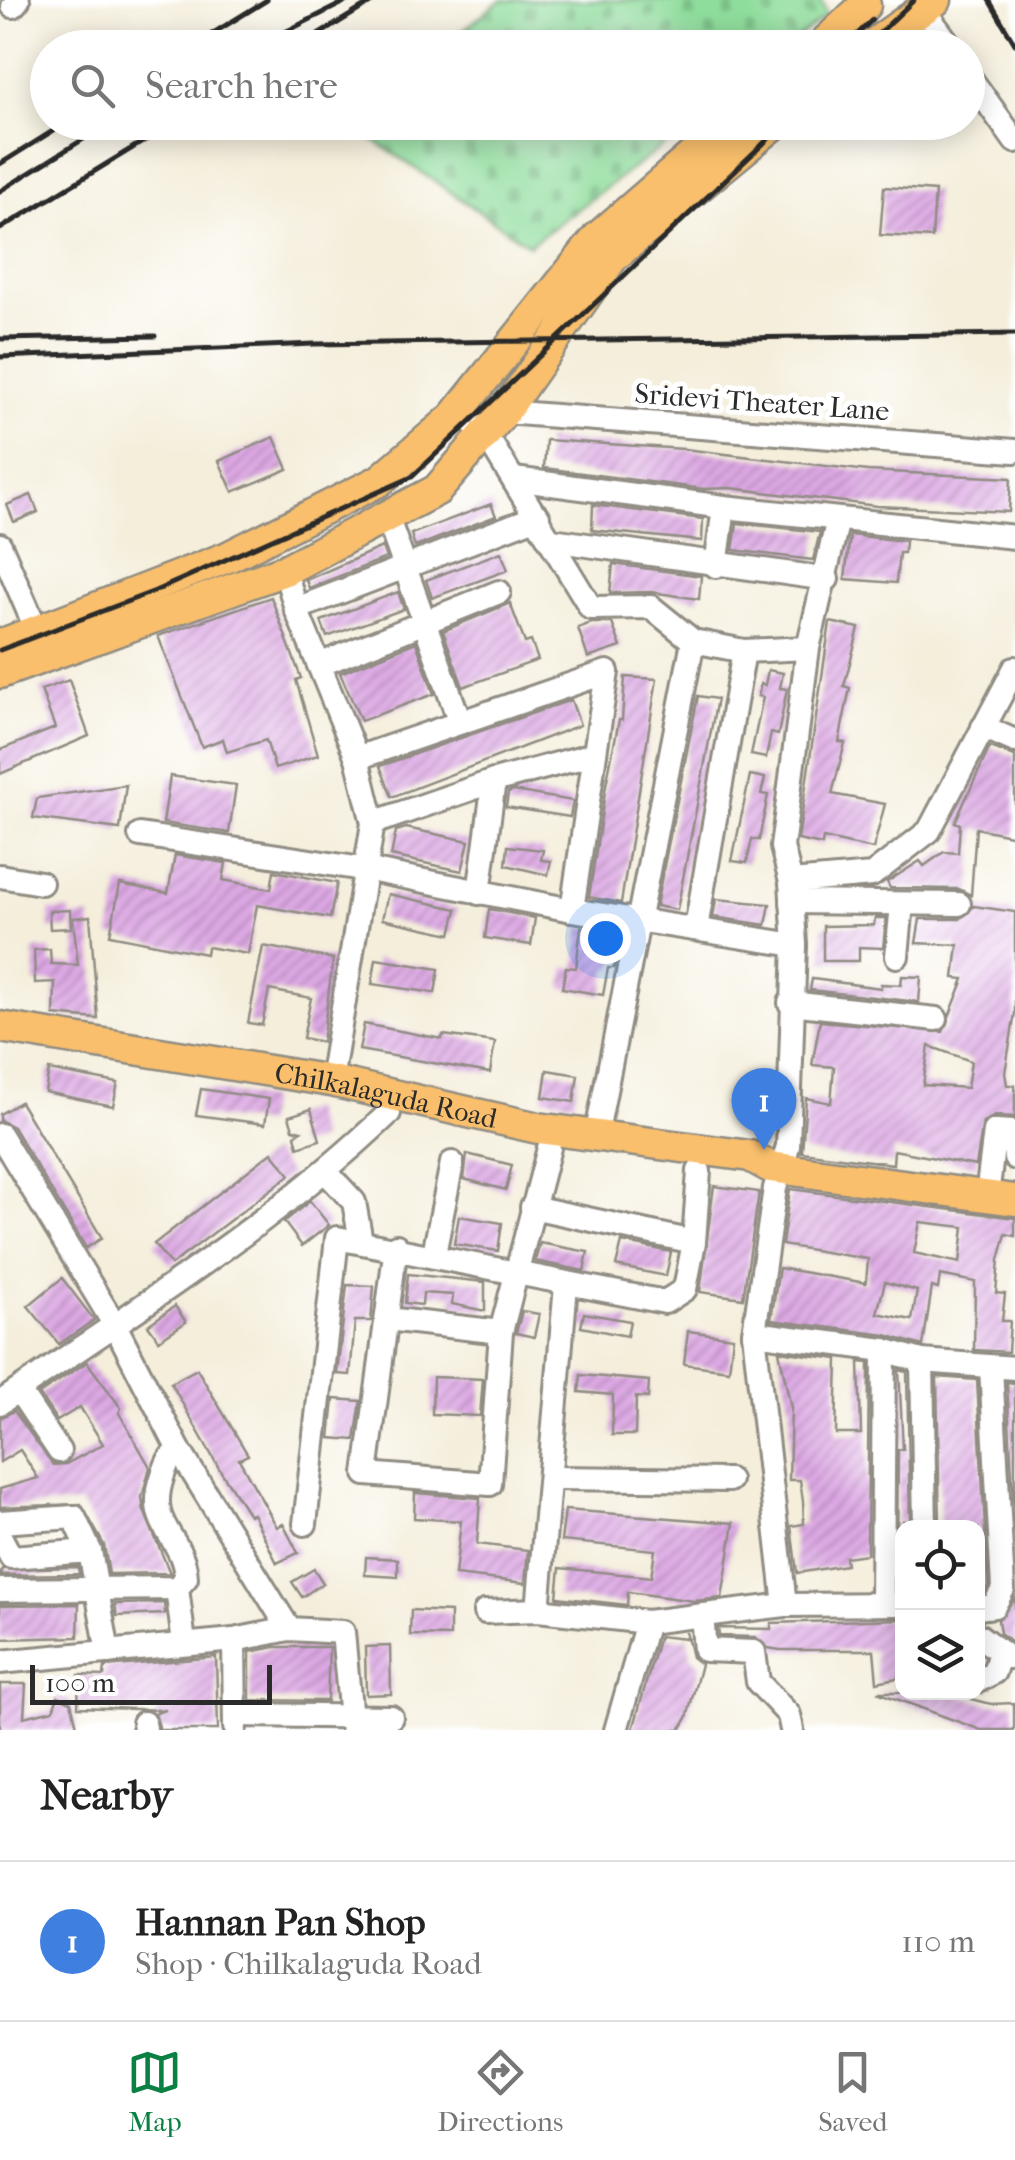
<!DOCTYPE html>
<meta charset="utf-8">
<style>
body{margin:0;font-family:"IM FELL French Canon",serif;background:#f6f6f6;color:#222}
.controls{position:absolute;right:30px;bottom:30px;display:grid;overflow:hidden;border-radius:20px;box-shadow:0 5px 25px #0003}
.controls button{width:90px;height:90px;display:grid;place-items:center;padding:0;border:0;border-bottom:2px solid #e0e0e0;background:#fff;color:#222;font:50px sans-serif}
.scale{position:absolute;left:30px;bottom:25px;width:242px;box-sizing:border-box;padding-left:10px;border:5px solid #2b2b2b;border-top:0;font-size:28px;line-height:35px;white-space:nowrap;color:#2b2b2b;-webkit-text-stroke:8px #fff;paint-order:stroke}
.you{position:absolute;left:605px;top:938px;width:35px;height:35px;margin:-25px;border:8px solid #fff;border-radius:50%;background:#1a73e8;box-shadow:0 0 0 15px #1a73e833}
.badge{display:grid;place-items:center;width:65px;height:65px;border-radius:50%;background:#0b8043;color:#fff;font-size:32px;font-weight:700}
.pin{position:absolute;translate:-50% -82px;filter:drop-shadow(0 2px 5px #0008)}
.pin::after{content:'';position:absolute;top:52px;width:35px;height:30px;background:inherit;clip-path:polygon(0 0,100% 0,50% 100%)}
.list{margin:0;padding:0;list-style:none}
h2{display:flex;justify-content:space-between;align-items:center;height:130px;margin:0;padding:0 40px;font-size:42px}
h2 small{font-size:32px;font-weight:400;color:#767676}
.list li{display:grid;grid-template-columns:65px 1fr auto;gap:30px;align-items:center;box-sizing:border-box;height:160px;padding:0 40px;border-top:2px solid #e0e0e0}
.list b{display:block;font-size:38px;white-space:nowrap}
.list p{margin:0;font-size:32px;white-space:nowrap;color:#767676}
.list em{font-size:32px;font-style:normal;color:#767676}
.icon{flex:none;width:55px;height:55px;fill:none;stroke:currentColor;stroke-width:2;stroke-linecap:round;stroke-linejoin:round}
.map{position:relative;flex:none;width:1015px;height:1730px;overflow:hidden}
.search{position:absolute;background:#fff;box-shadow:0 5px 25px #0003;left:30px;right:30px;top:30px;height:110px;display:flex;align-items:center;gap:25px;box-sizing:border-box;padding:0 35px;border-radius:55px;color:#767676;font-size:38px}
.sheet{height:290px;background:#fff}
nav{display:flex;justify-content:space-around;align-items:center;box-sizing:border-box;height:140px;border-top:2px solid #e0e0e0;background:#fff;font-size:28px;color:#767676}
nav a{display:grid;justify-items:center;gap:5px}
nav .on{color:#0b8043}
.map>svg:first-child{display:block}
</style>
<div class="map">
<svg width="1015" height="1730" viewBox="0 0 1015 1730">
<defs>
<pattern id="cemetery-stones" width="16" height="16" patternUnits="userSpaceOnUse" patternTransform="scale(2.5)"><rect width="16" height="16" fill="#8fdd9c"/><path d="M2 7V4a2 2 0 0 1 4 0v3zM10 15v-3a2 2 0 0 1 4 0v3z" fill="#7cbe87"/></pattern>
<pattern id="building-hatch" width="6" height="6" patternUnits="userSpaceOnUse" patternTransform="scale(2.5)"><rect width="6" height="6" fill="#dda8e4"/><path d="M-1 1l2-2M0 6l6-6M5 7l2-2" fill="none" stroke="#b389b9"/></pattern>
</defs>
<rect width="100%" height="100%" fill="#fff"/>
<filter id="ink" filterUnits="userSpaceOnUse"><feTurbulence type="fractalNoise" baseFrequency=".01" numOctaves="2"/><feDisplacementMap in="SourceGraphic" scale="20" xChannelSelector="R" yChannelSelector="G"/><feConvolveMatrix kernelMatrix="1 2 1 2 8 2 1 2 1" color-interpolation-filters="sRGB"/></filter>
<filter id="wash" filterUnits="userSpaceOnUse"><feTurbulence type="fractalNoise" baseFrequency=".0048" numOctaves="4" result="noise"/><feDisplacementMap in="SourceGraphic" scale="40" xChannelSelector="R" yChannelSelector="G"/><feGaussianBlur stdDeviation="2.25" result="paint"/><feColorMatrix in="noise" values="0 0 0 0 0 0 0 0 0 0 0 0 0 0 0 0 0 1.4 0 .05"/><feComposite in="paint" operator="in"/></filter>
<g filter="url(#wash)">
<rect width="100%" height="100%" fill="#f4eedb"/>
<!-- cemetery -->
<g fill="url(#cemetery-stones)" stroke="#5d8464" stroke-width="2.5">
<path d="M501,0h320l6,15 -40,32h-345z"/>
<path d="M348,123v-1l346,1 -165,122z"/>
</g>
<g id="blocks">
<!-- building -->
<g fill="url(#building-hatch)" fill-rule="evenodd">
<path d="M884,187l51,4 -3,47 -52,-3z"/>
<path d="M274,437l14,32 -55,23 -14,-31z"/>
<path d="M546,440l138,9 184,22 143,7 -2,34 -132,-6 -146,-18 -27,1 -160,-21z"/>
<path d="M31,495l7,17 -24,10 -7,-17z"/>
<path d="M491,504l5,12 -81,31 -4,-13z"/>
<path d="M593,505l110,14 -1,22 -110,-11z"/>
<path d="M737,523l83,9 -7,28 -80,-10z"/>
<path d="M850,535l55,6 -1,12h-5l-3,30 -51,-4z"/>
<path d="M382,547l4,11 -77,30 -3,-8z"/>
<path d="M501,552l7,18 -76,28 -6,-18z"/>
<path d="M613,564l88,12 -2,23 -48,-7 -41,1z"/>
<path d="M398,592l6,17 -77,28 -6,-16z"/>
<path d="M271,597l30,81 -5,2 22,75 -43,14 -9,-29 -39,12 -4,-13 -21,8 -44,-111z"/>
<path d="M510,603l15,40 6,-2 7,19 -75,27 -20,-56z"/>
<path d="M830,622l29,6 -15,58 6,2 -11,54 6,1 -13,51 53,10 -12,45 -50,-11 -1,7 -24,-5z"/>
<path d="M591,623h21l9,24 -33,11 -10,-30z"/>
<path d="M416,642l18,52 -73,27 -21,-48z"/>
<path d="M768,670l15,3 -3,15 7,1 -9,46 -7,-2 -5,25 -15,-3 12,-58 -5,-1 3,-12 4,1z"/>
<path d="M625,677l32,2 -36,224 -32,-6 17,-112 13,-65h3z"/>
<path d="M69,680l20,56 -89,38v-24l55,-22 -14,-38z"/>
<path d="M698,696l19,3 -40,211 -21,-4z"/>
<path d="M571,700l9,25 -188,72 -12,-31z"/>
<path d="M990,747l25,9v80l-39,-8 -5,67 -12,-6 -69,-1 -3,-6 33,-21 4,5 20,-14 14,1 2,-29 -5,-2z"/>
<path d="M750,775l15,3 -4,16 7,1 -9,45 -7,-1 -5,24 -15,-2z"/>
<path d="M170,776l66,9 -7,48 -66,-10z"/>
<path d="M126,785l-6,44 -87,-11 4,-20z"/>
<path d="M513,791l60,10 -3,16 -64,-10 2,-14z"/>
<path d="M406,828l63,13 -7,30 -71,-15 5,-25z"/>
<path d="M508,846l35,4 -2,10 10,1 -3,14 -42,-10z"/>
<path d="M175,855l51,8 -3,17 48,9 3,-18 63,12 -7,35 -73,-13 -9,49 -41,-7 -1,7 -96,-19 10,-51 48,9z"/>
<path d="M388,894l69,15 -6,25 -69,-15z"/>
<path d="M716,899l54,5 -4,21 -53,-8z"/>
<path d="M974,906l41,6v101l-10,60 2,12h8v32l-20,-1 -12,6 -7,44 -82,-16 -1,14 -91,-12 4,-54 25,5 3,-36 -22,-2 8,-44 123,11 21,-53 -10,-1 4,-33 -42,-2 4,-24h40zM929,1046l42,15 -4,27 -44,-3z"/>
<path d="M489,909l46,9 -4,27 -46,-7z"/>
<path d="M70,910l1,18 -21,1 -1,-18z"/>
<path d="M90,916l8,103 -44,-4 1,-33 -20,1 -1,-33 16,-1 1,15 27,1 -5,-47z"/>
<path d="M875,918h11l-3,30 -24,-1v14h-36v-35l51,-1z"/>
<path d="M581,927l39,6 -6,35h-6l-5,27 -41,-7 4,-21 10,1z"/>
<path d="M263,946l70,13 -11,83 -19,-4 8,-40 -42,-8 -7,35 -14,-2z"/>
<path d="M376,959l63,10 -4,24 -63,-9z"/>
<path d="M902,976l19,1 -2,25 -109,-12 2,-11 69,9v-4l20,1z"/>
<path d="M364,1024l78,15 1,-4 52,7 -5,31 -131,-23z"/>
<path d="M49,1070l69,13 -5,23 -68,-14z"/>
<path d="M547,1070l31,5 -4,27 -31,-5z"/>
<path d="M201,1089l68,10 -4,25 -69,-9z"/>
<path d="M20,1102l82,136 -16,10 -73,-121 -13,-7v-6z"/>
<path d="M311,1109l9,31 -22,7 -3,-12 6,-4 -8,-2 -4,-13z"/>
<path d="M272,1152l18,23 -119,90 -17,-21z"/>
<path d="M467,1154l45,11 -6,25 -42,-11z"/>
<path d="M714,1186l45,6 -16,106 -43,-6z"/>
<path d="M790,1189l225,29v18l-9,-2 -7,26 -3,33 9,1 -3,27h8l-2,31 -34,-2 1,-68 -35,-7 -2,14 -6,-2 -9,59 -37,-11 -115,-15 8,-52 87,15 2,-24 -86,-14zM920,1222l44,5 -4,36 -46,-10zM885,1282l32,9 -5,29 -35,-7z"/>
<path d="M310,1201l19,24 -27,21 -18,-24z"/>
<path d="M459,1216l43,7 -4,28 -44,-7z"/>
<path d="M622,1242l49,10 -5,24 -50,-10z"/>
<path d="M540,1243l48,9 -4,19 -49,-10z"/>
<path d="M408,1274l77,8v29l-33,-7 1,-9 -30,-2 -1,12 -17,-2z"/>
<path d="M62,1278l32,42 -35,24 -31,-38z"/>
<path d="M347,1285l27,1 -3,35h-16l-5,54 -13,-1z"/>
<path d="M175,1306l11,16 -27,18 -11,-15z"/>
<path d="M522,1311l17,3 -5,23 -18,-4z"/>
<path d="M584,1313l46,8 -3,15 -46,-9z"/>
<path d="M688,1331l45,6 -4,33 -45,-6z"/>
<path d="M779,1351l59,8 -2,75h25l-2,-72 10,1 -2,191 -22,3 1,8 -49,8 -6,-47 13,-2 -1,-23 -3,-21h-11l2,-72z"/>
<path d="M87,1362l34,46 -2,5 31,54 -8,30 2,14 26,62 -61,1 -5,-29 -23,-41 -81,3v-18l38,-11 -18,-28 -20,12v-44l14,-7 39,54 13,-1 37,-20 -23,-37 -23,14 -18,-27z"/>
<path d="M197,1369l51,86 -9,4 38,68 6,-3 15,29 -21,10 -24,-49 -4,1 -29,-45 -49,-87z"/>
<path d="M899,1370l8,2 3,150 -7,-1 -1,44 -5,-1 1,-114 5,-1z"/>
<path d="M581,1375l68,6 -1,17 -12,-1 -1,38h-23l1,-40 -34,-3z"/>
<path d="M433,1377l50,2 -3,37 -48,-2z"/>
<path d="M937,1377l40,3 11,206 -4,6 -6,1v-65h-38z"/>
<path d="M1007,1382l8,1v150z"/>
<path d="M334,1399l27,2 -6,39 -25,-2z"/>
<path d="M415,1493l65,5 -3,46 51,6 -3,33 -70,-8 6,-54 -47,-3z"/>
<path d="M565,1510l169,13 -12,75 -28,3 -66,-9 -1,13 -70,-8 3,-29 91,9 4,-27 -94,-9z"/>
<path d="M366,1557l32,2v18l-33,-2z"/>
<path d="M78,1567l1,7 -79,1 2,-6z"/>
<path d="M314,1569l9,14 -21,14 -10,-15z"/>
<path d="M1015,1598v44h-3l-12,-9 -2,-13z"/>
<path d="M164,1603l1,11 -48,2 -2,-12z"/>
<path d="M79,1604l-1,33 -78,2v-34z"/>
<path d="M411,1610l39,2v24l-40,-1z"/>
<path d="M902,1619v58l-25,5 -3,-32h-94l-12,-2 -13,-11 -36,-1 -1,-8 53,1v-6z"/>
<path d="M686,1632l6,25 9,7 -14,54 -7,12h-47l26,-94 27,3z"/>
<path d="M390,1646l1,48 -25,1 -1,-48z"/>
<path d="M275,1647h54l-2,54 -77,-1v-48z"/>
<path d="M216,1657l2,73h-58l-5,-17 11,-3 -88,-3 1,-32 25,1 1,-9z"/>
<path d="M0,1684h26l-2,33 29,-7 5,-14 13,6 7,28h-78z"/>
<path d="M877,1692h68l46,12 23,-1v27h-33z"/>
</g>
</g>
</g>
<g filter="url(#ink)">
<use href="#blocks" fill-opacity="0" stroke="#908c83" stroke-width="2.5"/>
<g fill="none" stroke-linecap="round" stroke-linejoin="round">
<defs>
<g id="minor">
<path d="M13,6l5,-6"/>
<path d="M923,9l29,39"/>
<path d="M968,75l47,66"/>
<path d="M459,411l27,24 105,173 60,-1 42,34 51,10 64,-3"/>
<path d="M504,412l511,39"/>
<path d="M514,479l210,28 291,30"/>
<path d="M388,519l71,201"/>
<path d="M552,540l275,39"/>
<path d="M0,545l37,86"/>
<path d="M716,566l8,-59"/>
<path d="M285,570l11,39 61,149 16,65 -42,258"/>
<path d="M296,609l242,-93"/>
<path d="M319,665l180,-73"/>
<path d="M983,727l32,14"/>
<path d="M357,758l250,-86 -35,238"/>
<path d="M373,823l121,-42 100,-27"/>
<path d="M140,835l229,35 203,40 223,35"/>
<path d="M0,876l41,7"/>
<path d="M791,882l81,-7 57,-44 86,-163"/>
<path d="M479,893l15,-112"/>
<path d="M792,902l167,2"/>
<path d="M696,928l48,-277"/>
<path d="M897,956l5,-52"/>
<path d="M790,1003l146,16"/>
<path d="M0,1135l116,192 63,123 110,179"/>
<path d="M596,1137l97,-496"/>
<path d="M327,1173l27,29 7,39"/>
<path d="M987,1196l8,-65 18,1 2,26"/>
<path d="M532,1207l162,35"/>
<path d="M396,1246l-30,228 124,10 11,-152 48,-184"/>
<path d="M434,1254l18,-91"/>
<path d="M387,1319l114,13"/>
<path d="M754,1333l130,17 38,11 93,7"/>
<path d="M922,1361l3,167"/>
<path d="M19,1391l40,60"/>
<path d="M0,1403c133,-92 272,-178 389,-290"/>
<path d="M552,1478l177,2"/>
<path d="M0,1522l74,-5 16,34"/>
<path d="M305,1524l32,-286 328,64 20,-13 9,-47 5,-71"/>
<path d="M0,1536l11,21 79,-6 18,101"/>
<path d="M177,1588l7,55"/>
<path d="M0,1590l177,-2 9,-10c-2,-44 -42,-50 -23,-103 4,-11 6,-19 16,-25"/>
<path d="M882,1602l2,-252"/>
<path d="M785,1605l-31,-272 21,-145 13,-42 7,-201 -4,-63 -9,-35 26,-199 30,-129"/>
<path d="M978,1608l16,-2 9,-17 -12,-222"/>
<path d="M538,1610l28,-325"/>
<path d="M485,1612l53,-2 109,12 138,-17 117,-1"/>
<path d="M702,1615l3,35 49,2 4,30 31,33 3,15"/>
<path d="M978,1635l29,22h8"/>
<path d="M234,1640l1,87"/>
<path d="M0,1662l234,-22 55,-11 54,3 9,98"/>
<path d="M978,1681l16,-9 6,-20"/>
<path d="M235,1715l156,2"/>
<path d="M144,1723l1,7"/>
<path d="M616,1730l31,-108"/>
</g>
<g id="major">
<path d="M819,48l46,-43"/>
<path d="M868,48l68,-48"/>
<path d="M0,645l228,-88 151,-76 74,-63 144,-180 134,-116"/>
<path d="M0,673l285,-103 152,-80 67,-78 109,-155 164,-135"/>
<path id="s1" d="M0,1027l331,54 207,47 212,28 20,11 245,33"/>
</g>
</defs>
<!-- minor casing -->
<use href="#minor" stroke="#908c83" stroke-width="28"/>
<!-- major casing -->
<use href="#major" stroke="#908c83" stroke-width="35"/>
<!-- minor -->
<use href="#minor" stroke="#fff" stroke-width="22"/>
<!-- major -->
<use href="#major" stroke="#f9bf6c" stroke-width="30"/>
<!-- rail -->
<g stroke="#2b2b2b" stroke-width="5">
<path d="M989,0l26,44"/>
<path d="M189,48l78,-48"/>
<path d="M253,48l96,-48"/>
<path d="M297,48l78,-48"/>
<path d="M843,48l29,-28"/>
<path d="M864,48l50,-48"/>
<path d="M0,164l67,-42"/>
<path d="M0,191l111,-69"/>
<path d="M0,229l175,-107"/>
<path d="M0,339l155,-3"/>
<path d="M0,357l314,-13 701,-10"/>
<path d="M0,650l155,-59 257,-114 374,-355"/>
</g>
</g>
</g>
<g text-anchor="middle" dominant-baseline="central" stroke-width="10" stroke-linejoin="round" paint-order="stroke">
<!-- street labels -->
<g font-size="28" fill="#2b2b2b" stroke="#fff">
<text transform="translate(762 402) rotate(4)">Sridevi Theater Lane</text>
<text stroke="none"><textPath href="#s1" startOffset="392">Chilkalaguda Road</textPath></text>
</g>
</g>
</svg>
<div class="controls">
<button><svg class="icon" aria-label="locate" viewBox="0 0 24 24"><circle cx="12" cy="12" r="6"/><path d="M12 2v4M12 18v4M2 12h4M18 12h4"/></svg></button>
<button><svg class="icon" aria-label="layers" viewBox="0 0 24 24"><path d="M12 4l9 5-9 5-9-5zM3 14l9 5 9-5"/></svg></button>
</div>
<div class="scale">100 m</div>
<div class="you"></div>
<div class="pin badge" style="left:764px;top:1150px;background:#3f7fe0">1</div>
<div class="search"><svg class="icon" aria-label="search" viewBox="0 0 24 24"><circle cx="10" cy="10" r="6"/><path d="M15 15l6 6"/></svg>Search here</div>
</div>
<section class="sheet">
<h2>Nearby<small></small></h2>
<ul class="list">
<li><span class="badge" style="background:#3f7fe0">1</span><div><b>Hannan Pan Shop</b><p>Shop · Chilkalaguda Road</p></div><em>110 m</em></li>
</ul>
</section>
<nav>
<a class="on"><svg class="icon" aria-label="map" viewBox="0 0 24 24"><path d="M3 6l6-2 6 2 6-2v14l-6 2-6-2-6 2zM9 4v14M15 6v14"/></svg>Map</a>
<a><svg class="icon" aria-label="directions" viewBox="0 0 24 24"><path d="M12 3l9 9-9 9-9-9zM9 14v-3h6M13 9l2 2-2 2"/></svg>Directions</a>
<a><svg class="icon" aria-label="saved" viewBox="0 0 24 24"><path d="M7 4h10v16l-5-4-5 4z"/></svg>Saved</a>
</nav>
